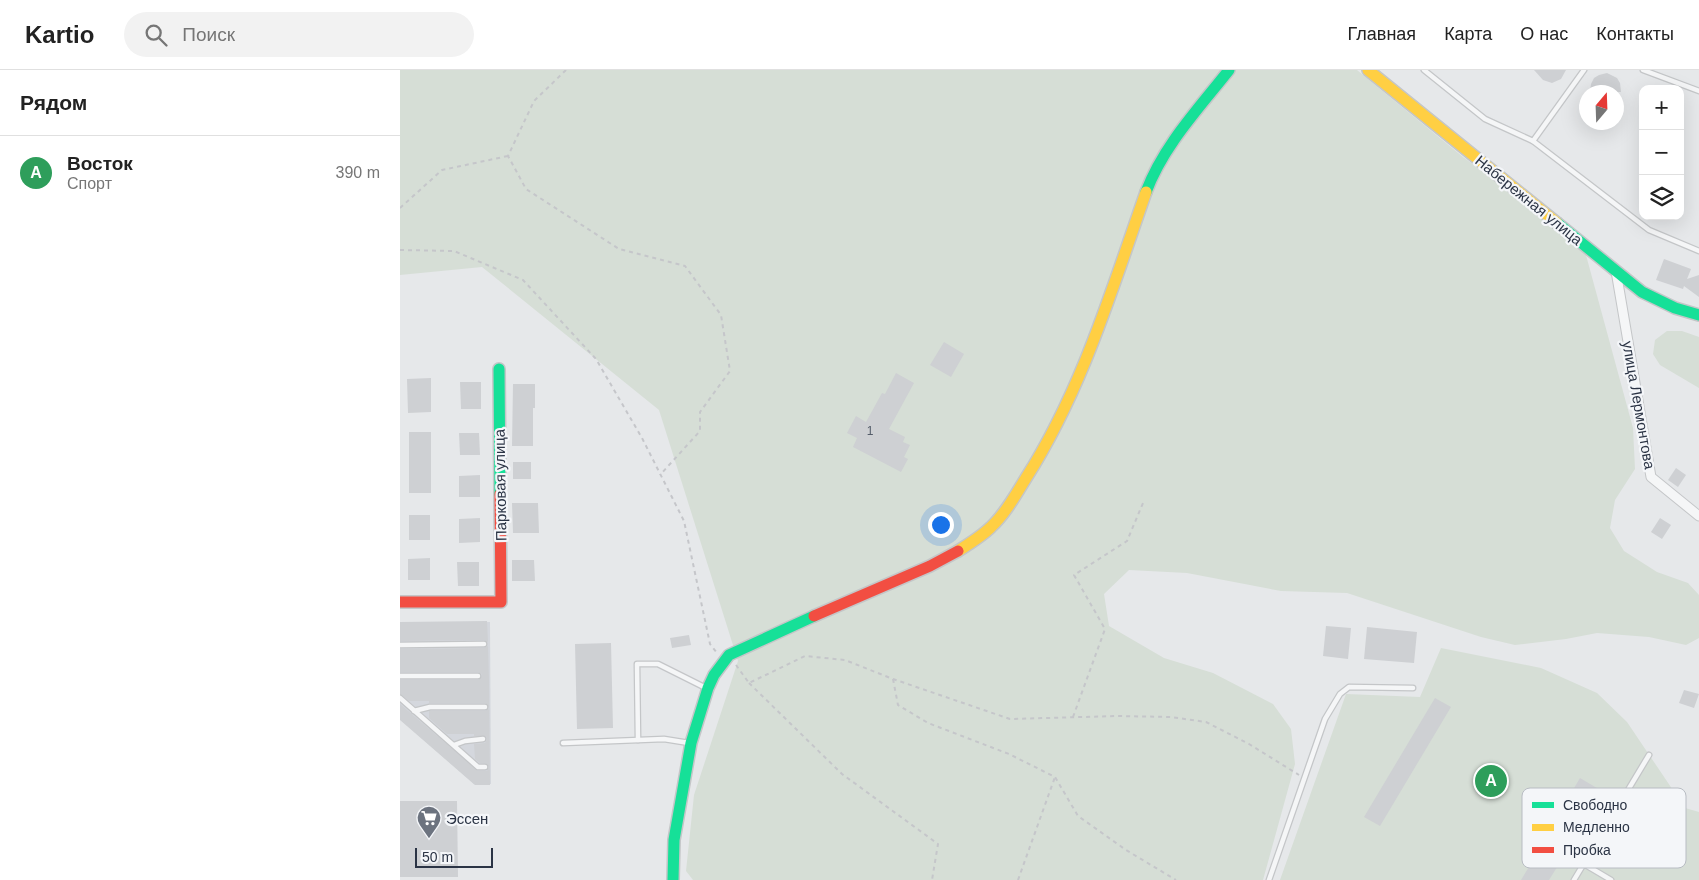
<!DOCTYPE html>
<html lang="ru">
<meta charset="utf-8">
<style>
body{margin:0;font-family:Arial,sans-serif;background:#f2f2f2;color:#222}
.controls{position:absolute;right:15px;top:15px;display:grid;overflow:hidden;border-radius:10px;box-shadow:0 5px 20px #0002}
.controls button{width:45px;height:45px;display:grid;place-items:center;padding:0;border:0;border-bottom:1px solid #e0e0e0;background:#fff;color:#222;font:25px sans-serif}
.compass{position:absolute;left:1179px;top:15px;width:45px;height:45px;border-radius:50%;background:#fff;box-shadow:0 5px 20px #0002;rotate:19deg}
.scale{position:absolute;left:15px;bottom:12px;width:78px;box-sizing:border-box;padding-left:5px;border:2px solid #2b3445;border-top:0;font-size:14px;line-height:18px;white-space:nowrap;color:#2b3445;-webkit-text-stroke:4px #f4f6f9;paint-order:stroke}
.you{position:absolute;left:540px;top:454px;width:18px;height:18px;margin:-12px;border:4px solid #fff;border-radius:50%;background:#1a73e8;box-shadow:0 0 0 8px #1a73e833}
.badge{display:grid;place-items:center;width:32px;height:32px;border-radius:50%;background:#0f766e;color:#fff;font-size:16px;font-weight:700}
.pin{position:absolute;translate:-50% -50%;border:2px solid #fff;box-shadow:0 1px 5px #0006}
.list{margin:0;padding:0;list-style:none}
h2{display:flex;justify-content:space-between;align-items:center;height:65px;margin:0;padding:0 20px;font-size:21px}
h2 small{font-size:16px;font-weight:400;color:#767676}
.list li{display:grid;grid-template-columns:32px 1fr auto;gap:15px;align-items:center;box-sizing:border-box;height:75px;padding:0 20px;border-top:1px solid #e0e0e0}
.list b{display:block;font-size:19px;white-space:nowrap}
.list p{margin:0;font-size:16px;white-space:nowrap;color:#767676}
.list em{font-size:16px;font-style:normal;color:#767676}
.icon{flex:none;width:28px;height:28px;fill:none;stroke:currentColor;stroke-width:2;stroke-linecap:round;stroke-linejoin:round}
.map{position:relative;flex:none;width:1299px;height:810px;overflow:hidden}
header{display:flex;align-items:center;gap:30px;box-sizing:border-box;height:70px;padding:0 25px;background:#fff;border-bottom:1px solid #e0e0e0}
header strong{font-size:24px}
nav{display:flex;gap:28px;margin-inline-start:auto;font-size:18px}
.search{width:350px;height:45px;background:#f2f2f2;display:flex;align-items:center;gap:12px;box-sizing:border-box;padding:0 18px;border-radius:28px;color:#767676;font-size:19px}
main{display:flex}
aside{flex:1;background:#fff}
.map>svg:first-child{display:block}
</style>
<header>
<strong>Kartio</strong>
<div class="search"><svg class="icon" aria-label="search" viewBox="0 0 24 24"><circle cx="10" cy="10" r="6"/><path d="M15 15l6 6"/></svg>Поиск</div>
<nav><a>Главная</a><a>Карта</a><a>О нас</a><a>Контакты</a></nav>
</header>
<main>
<aside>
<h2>Рядом<small></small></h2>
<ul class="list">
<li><span class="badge" style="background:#2e9e5b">A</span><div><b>Восток</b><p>Спорт</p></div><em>390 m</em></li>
</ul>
</aside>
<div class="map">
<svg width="1299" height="810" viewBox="0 0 1299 810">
<rect width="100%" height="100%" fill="#e6e8ea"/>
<!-- built -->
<path fill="#d4d7dd" d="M90,552l1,162h-17l-74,-65v-96z"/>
<!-- green -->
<g fill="#d6ded6">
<path d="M0,0h957l106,87 120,87 50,184 2,41 -20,31 -5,28 14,23 33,21 31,11 11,12v43l-13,7 -37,-8 -52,-4 -31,6 -51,6 -34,-8 -134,-44 -66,-2 -94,-18 -58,-3 -25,24 5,32 55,32 49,15 60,31 18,25 4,35 -32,116h-570l-7,-9 8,-76 44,-134 -79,-251 -177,-143 -82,8z"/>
<path d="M1267,261h15l17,6v51l-39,-23 -7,-11 2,-14z"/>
<path d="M1041,578l100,20 56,25 30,29 58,86 14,4v68h-419l66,-186 74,3z"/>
</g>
<!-- building -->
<g fill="#ced0d3">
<path d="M1134,0h32l-5,9 -9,4 -9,-3z"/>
<path d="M1207,3l10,5 3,5 1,9h-31l1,-8 3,-6 5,-3z"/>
<path d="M1264,189l27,10 -4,10 12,-4v22l-15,-11 -1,3 -27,-9z"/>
<path d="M544,272l20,12 -13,23 -21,-12z"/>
<path d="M496,303l18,10 -25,46 16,8 -2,5 7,3 -6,12 4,2 -7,13 -48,-25 4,-9 -10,-5 9,-17 10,6 16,-29 3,1z"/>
<path d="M31,308v34l-23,1 -1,-34z"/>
<path d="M60,312h21v27h-20z"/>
<path d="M113,314h22v24h-2v38h-21z"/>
<rect x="9" y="362" width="22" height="61"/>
<path d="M59,363h20l1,22h-20z"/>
<rect x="113" y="392" width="18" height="17"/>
<path d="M1276,398l10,7 -8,12 -10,-7z"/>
<path d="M80,405v22h-21v-21z"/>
<path d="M112,433h26l1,30h-26z"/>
<rect x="9" y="445" width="21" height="25"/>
<path d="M80,448v24l-21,1v-24z"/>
<path d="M1260,448l11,7 -9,14 -11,-7z"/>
<path d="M30,488v22h-22v-21z"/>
<path d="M112,490h22l1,21h-23z"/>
<path d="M57,492h22v24h-21z"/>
<path d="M87,551l1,21 -4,-2 -84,1v-19z"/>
<path d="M926,556l25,2 -3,31 -25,-3z"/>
<path d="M967,557l50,5 -3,31 -50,-4z"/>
<path d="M289,565l2,10 -19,3 -2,-10z"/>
<path d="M211,573l2,85 -36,1 -2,-85z"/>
<path d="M88,576l1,34 1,105h-15l-75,-65v-16l78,67h9l2,-4 -2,-3 -7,-1 -5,-4 -1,-15 11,-1 2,-3 -1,-4h-12v-2h-27l-18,-16v-7h56l4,-2 -1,-4 -3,-2h-56v-2h-20l-9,-7v-14h78l3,-2 1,-4 -4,-2h-78v-23l84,-1z"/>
<path d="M1284,620l15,4 -5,14 -15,-5z"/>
<path d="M1035,628l16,9 -71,119 -16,-9z"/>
<path d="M1180,708l22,13 -30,49 8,4 -15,24 -6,-4 -10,16h-28l17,-28 7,4 14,-24 -8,-5z"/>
<path d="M0,731h57l1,76h-58z"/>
</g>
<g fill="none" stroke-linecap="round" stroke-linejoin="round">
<defs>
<g id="lane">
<path d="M1024,0l61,49 48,22 116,89 50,21"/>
<path d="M1243,0l56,21"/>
<path d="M1133,71l51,-71"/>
<path d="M0,575l84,-1"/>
<path d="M0,606h78"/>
<path d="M0,628l78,69h7"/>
<path d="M14,641l16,-4h55"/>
<path d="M238,670l-1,-76h21l48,24"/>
<path d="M163,673l101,-4 25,4"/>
<path d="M54,675l11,-4 18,-2"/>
<path d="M1184,794l27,16"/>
<path d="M869,810l56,-161 15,-25 9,-7 64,1"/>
<path d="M1174,810l75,-125"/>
</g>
<path id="street" d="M1216,201l35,206 48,39"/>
<g id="fast">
<path d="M746,122c17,-46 53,-84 83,-122"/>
<path d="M1157,153l85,69 33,16 24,7"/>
<path d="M99,299l1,125"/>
<path d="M273,810l1,-40 17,-97 17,-55 6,-13 15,-20 85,-39"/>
</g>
<g id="slow">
<path d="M968,0l189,153"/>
<path d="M558,481c11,-7 24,-15 33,-24 15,-14 25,-33 35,-49 56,-88 86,-189 120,-286"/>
</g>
<g id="jam">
<path d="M0,532h101l-1,-108"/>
<path d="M414,546l116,-50 28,-15"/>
</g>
</defs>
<!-- lane casing -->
<use href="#lane" stroke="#c4c6c8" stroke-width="7"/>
<!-- street casing -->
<use href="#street" stroke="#c4c6c8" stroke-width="11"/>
<!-- fast casing -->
<use href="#fast" stroke="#c4c6c8" stroke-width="14"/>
<!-- slow casing -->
<use href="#slow" stroke="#c4c6c8" stroke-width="14"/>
<!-- jam casing -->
<use href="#jam" stroke="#c4c6c8" stroke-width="14"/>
<!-- path -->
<g stroke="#c5c6ca" stroke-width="2" stroke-dasharray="4 4" stroke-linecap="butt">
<path d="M166,0l-32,31 -26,55 18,33 93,60 66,17 36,49 9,56 -30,41v19l-40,44"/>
<path d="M0,138l42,-38 66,-14"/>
<path d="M0,180l54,1 69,29 73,79 46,79 42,83 26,123 7,9"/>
<path d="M336,595l13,18 56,-27 40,4 48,19 117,40 108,-3 53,1 35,5 43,22 50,31"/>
<path d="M493,609l5,26 30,18 81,31 46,23 23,39 48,34 50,30"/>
<path d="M349,613l93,91 96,70 -6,36"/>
<path d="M673,647l32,-88 -31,-54 53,-34 16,-38"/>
<path d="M618,810l37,-103"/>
</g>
<!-- lane -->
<use href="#lane" stroke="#f5f6f7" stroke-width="4.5"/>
<!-- street -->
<use href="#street" stroke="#f5f6f7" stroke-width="9"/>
<!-- fast -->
<use href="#fast" stroke="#16e098" stroke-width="11"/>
<!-- slow -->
<use href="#slow" stroke="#ffcf43" stroke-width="11"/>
<!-- jam -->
<use href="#jam" stroke="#f24e42" stroke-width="11"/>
</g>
<!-- icons -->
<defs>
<symbol id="supermarket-pin" viewBox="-11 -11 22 30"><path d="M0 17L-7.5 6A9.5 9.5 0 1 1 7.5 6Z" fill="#6c737f" stroke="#f4f6f9"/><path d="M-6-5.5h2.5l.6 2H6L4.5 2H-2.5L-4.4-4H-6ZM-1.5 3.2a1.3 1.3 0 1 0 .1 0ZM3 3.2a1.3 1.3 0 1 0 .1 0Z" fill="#fff"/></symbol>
</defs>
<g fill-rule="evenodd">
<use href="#supermarket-pin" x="15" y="734" width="28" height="38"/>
</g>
<g text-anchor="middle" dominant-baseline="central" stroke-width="4.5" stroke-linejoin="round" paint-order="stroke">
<!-- number labels -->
<g font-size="12" fill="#545c69">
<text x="470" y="361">1</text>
</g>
<!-- street labels -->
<g font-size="15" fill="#2b3445" stroke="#f4f6f9">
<text transform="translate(1129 130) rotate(39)">Набережная улица</text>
<text transform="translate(1239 335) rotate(80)">улица Лермонтова</text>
<text transform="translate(100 415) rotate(-91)">Парковая улица</text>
</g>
<!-- poi labels -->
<g font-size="15" fill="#2b3445" stroke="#f4f6f9" text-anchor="start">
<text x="46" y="748">Эссен</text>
</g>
</g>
<!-- legend -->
<rect x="1122" y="718" width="164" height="80" rx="8" fill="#f4f6f9" stroke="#b8bcc3" stroke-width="1"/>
<rect x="1132" y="732" width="22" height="6" fill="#16e098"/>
<rect x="1132" y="754" width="22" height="7" fill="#ffcf43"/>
<rect x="1132" y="777" width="22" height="6" fill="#f24e42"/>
<g font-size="14" fill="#2b3445">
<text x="1163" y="740">Свободно</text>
<text x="1163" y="762">Медленно</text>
<text x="1163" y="785">Пробка</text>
</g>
</svg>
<div class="controls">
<button>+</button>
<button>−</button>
<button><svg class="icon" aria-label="layers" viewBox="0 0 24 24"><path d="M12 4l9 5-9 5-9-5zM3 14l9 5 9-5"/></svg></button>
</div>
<svg class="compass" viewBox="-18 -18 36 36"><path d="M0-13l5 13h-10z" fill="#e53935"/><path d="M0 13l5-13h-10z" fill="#767676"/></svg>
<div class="scale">50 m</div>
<div class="you"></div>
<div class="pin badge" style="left:1091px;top:711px;background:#2e9e5b">A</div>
</div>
</main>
